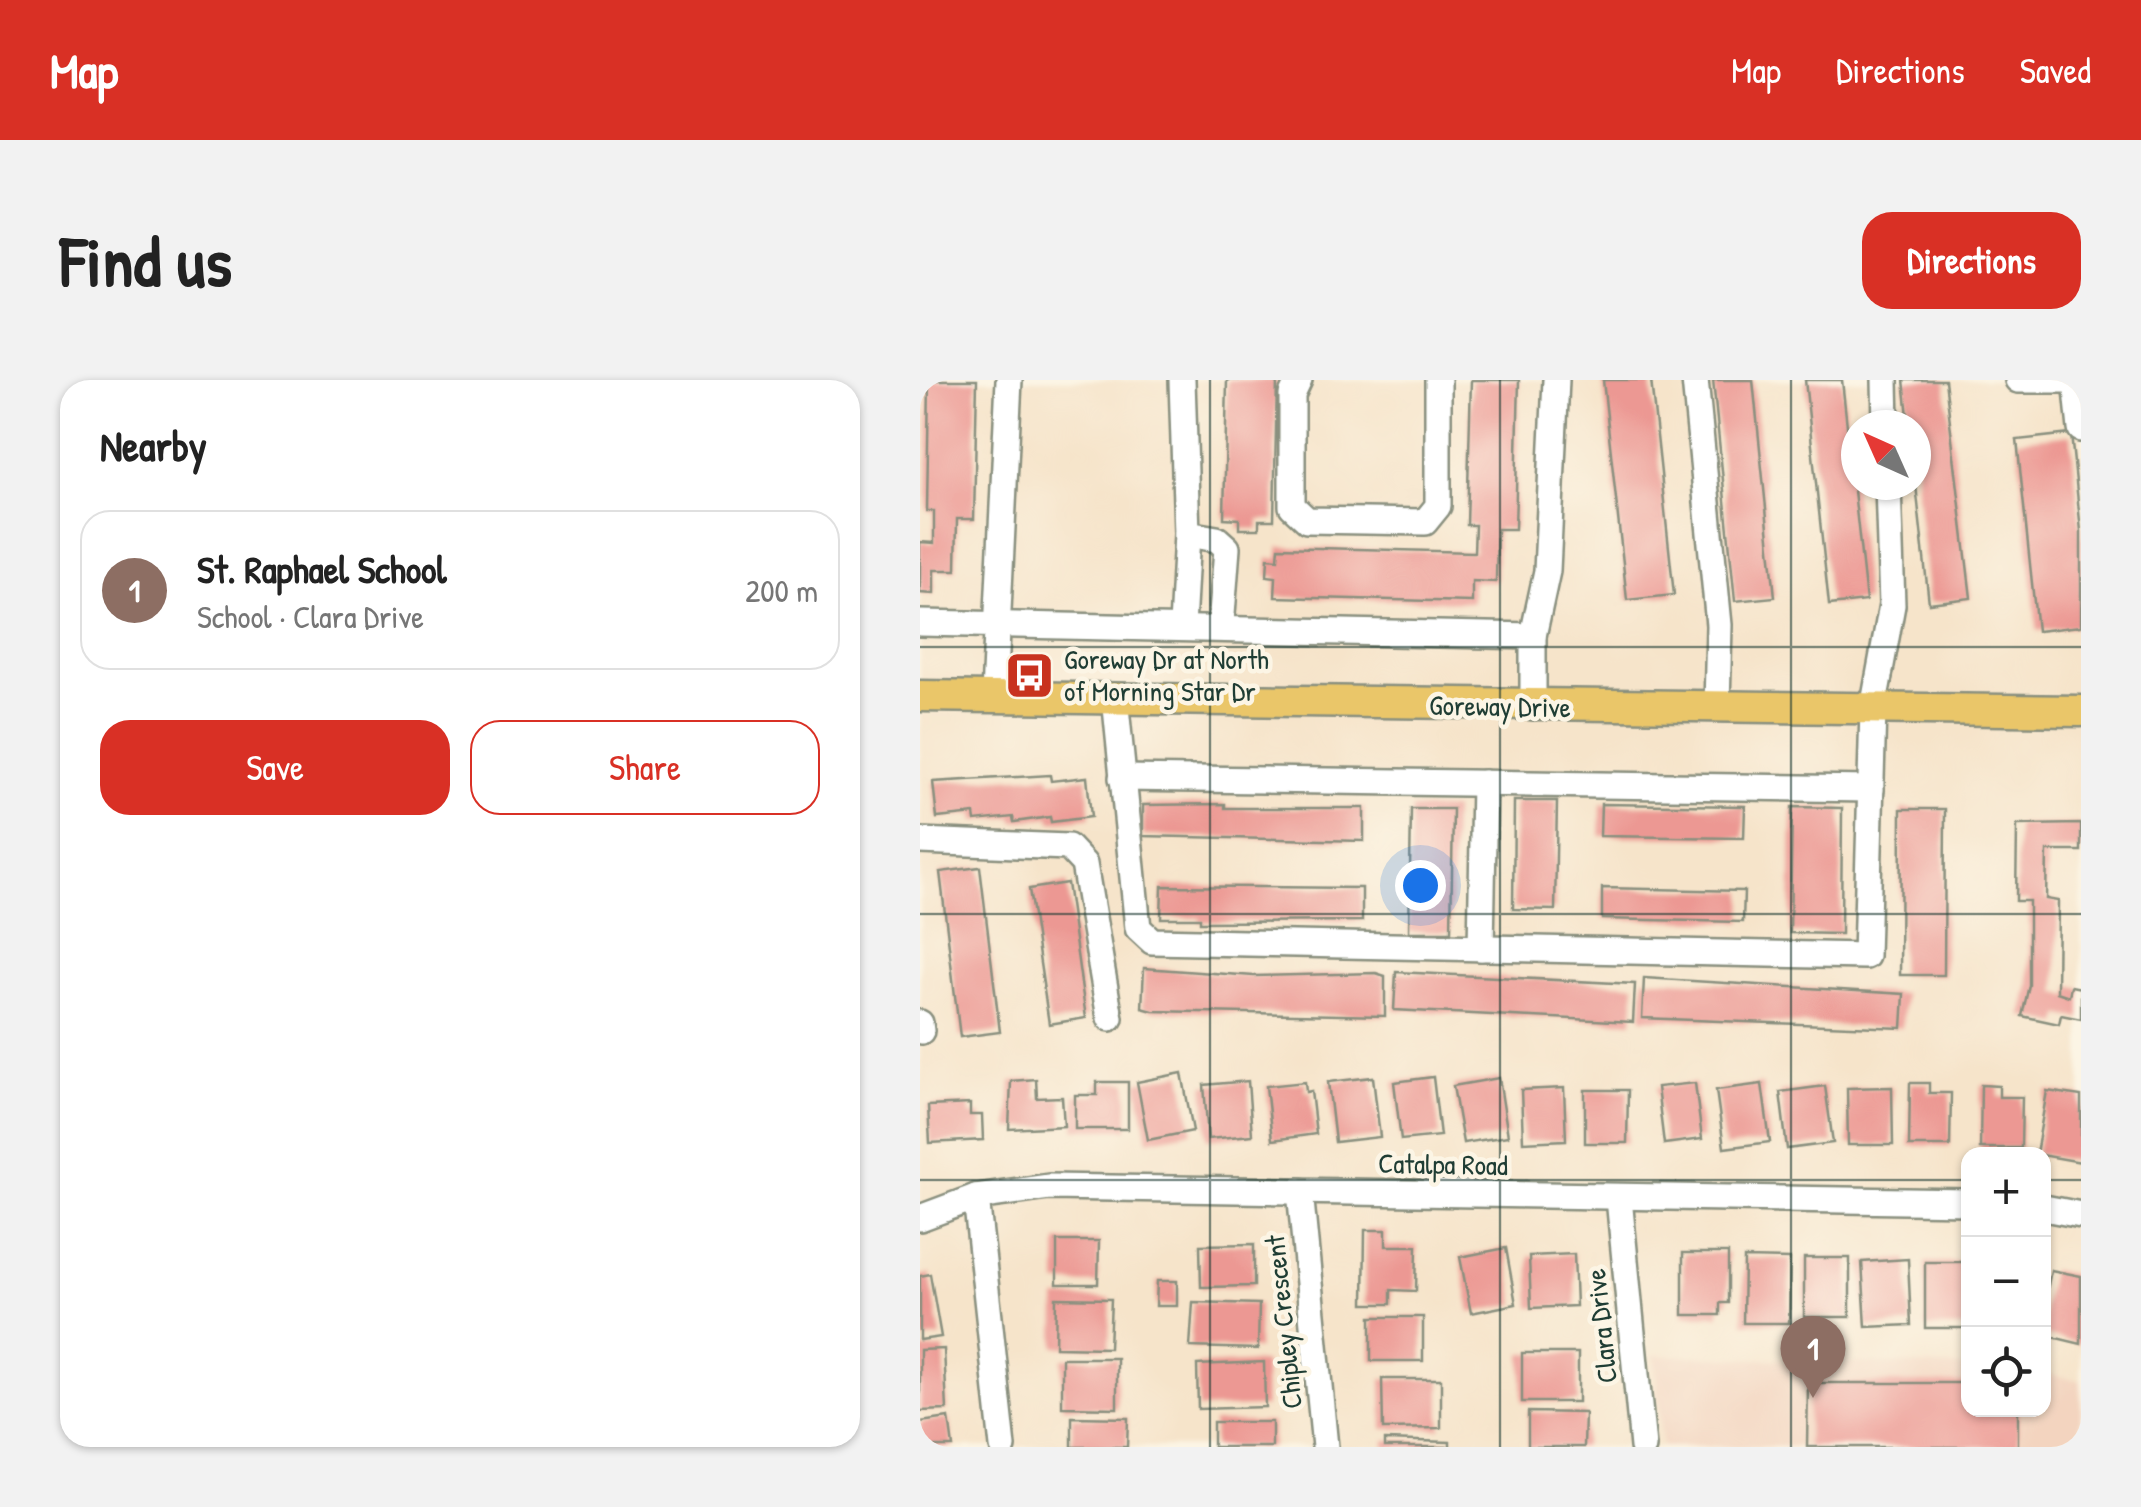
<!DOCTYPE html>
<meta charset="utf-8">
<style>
body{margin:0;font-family:"Patrick Hand",sans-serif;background:#f2f2f2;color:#222}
.controls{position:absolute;right:30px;bottom:30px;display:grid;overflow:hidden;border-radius:20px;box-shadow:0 2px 8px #0004}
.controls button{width:90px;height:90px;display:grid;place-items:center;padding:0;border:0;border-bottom:2px solid #e0e0e0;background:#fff;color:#222;font:50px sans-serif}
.compass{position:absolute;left:921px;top:30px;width:90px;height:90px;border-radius:50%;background:#fff;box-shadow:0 2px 8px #0004;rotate:315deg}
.you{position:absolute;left:500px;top:505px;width:35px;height:35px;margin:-25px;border:8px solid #fff;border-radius:50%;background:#1a73e8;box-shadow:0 0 0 15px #1a73e833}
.badge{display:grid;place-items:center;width:65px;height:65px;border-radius:50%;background:#d93025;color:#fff;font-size:32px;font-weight:700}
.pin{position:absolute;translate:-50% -82px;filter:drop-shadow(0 2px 5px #0008)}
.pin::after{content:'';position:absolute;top:52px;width:35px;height:30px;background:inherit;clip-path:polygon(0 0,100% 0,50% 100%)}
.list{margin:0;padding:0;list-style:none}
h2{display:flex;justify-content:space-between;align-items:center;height:130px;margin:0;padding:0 40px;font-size:42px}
h2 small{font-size:32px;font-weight:400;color:#767676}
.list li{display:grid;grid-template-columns:65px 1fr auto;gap:30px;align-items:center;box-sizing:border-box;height:160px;margin:0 20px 20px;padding:0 20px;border:2px solid #e0e0e0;border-radius:30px}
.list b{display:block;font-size:38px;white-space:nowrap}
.list p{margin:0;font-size:32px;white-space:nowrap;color:#767676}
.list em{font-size:32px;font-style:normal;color:#767676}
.actions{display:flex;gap:20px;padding:30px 40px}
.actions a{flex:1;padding:22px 0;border:2px solid #d93025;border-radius:30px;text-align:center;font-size:35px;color:#d93025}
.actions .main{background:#d93025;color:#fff}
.icon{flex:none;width:55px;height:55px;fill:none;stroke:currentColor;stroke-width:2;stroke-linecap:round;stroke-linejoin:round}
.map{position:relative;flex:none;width:1161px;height:1067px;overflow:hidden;border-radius:30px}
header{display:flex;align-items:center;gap:60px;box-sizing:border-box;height:140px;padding:0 50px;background:#d93025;color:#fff}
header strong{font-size:48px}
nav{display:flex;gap:55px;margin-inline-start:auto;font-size:35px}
.intro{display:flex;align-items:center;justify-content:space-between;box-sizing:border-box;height:240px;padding:0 60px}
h1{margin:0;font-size:70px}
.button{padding:25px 45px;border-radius:30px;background:#d93025;color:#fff;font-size:35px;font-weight:700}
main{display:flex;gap:60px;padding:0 60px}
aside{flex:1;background:#fff;border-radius:30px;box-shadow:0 2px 8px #0004}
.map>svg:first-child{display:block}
</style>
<header>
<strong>Map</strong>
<nav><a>Map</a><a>Directions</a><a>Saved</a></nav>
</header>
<div class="intro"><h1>Find us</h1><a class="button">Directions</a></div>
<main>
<aside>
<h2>Nearby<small></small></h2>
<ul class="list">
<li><span class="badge" style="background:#8d6e63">1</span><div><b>St. Raphael School</b><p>School · Clara Drive</p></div><em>200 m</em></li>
</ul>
<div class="actions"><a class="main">Save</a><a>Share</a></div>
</aside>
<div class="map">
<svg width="1161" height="1067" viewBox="0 0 1161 1067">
<rect width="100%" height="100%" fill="#fcf5e5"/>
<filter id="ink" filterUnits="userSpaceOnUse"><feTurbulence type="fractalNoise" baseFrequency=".01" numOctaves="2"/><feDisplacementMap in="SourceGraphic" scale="20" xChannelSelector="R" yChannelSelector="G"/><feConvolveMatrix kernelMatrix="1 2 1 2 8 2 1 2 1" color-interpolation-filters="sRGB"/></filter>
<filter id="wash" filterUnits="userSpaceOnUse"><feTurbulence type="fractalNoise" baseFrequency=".0048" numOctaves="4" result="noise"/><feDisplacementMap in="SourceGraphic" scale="40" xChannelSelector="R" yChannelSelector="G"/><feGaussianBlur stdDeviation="2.25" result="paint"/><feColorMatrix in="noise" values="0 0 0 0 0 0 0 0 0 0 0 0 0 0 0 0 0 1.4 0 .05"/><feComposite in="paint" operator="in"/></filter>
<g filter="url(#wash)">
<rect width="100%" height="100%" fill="#f6e4ca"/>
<!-- built -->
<path fill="#f3d4bf" d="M734,975l314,12v43h76v-37l37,8v66h-419z"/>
<g id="blocks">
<!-- building -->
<g fill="#ec9893">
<path d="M9,0h48l-3,139h-17l-1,51h-22v24l-14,-1v-51l14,1v-32h-7z"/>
<path d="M307,0h50l-3,140h-15v9h-20v-10l-15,-1z"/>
<path d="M551,0h48l-4,149h-18l-1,53 -24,-1v21l-197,-5 1,-20 -9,-1 1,-18 10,1 1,-12 195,5 1,-27h-8z"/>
<path d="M683,0h48l23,215 -47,5z"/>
<path d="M793,0h40l22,217 -40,4z"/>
<path d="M885,0h37l24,221 -37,4z"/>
<path d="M984,0h41l26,218 -42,5 -13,-118v-60h-7z"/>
<path d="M1151,54l10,97v95l-44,5 -20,-191z"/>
<path d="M130,395l1,6 36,-4 4,40 -40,5 -1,-5 -36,5 -1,-5 -38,4 -1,-7 -37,4 -4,-36z"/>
<path d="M594,421h43l-2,109 -42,-1z"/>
<path d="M305,424v4h139v33l-221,-5v-31z"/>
<path d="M681,424l144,2 -1,32 -144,-2z"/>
<path d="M872,427l50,1 -1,126 -51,-1z"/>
<path d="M491,429h42l-2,123h-42z"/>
<path d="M981,429h44l-1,166h-44z"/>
<path d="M1161,444v27h-34l-1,48 12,2 -1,91 12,4 2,-10 10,2v31l-20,-4 -2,9 -37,-8 7,-31v-84h-13l1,-76z"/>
<path d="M60,487l20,165 -40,5 -20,-165z"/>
<path d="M147,503l19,135 -37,6 -20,-135z"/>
<path d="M242,506l200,2v33l-162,1v-4h-39z"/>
<path d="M682,508l142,3 -1,31 -141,-3z"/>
<path d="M224,588l110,8 122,-3 9,3v40l-232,-5 -11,-3z"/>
<path d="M476,592l239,12 -2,38 -239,-12z"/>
<path d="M724,598l260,16 -2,34 -260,-10z"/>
<path d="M262,693l11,58 -45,9 -11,-58z"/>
<path d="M453,697l7,60 -45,5 -7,-60z"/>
<path d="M513,697l7,59 -39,4 -7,-58z"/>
<path d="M579,698l9,58 -45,7 -10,-57z"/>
<path d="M116,699l1,19 25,-1 2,29 -55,3 2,-48z"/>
<path d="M328,701l4,54 -44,4 -4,-54z"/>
<path d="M177,702h31v47h-53v-34h22z"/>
<path d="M385,702l1,10 5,-1 5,43 -44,6 -6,-54z"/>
<path d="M775,703l7,56 -38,5 -7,-57z"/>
<path d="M990,703h19v10h22l-1,53h-41z"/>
<path d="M842,704l8,58 -46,6 -8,-58z"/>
<path d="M1061,705l18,1v11h23l-1,51h-41z"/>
<path d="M905,706l8,57 -46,6 -7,-57z"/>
<path d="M972,707l1,58h-45l-1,-57z"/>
<path d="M644,708l2,52 -43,2 -2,-52z"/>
<path d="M665,710h43l-1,53h-42z"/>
<path d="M1127,711l34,5v66l-45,-8z"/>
<path d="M50,724v11h12l1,25 -53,3 -2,-37z"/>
<path d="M445,850h21v16h31l-1,45 -25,-1v14h-27z"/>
<path d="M137,861h42l-1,43h-41z"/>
<path d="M334,864v42l-53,1 -1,-42z"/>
<path d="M586,868l10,56 -45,9 -11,-56z"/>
<path d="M763,873h45v50h-8v12h-37z"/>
<path d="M654,874l2,52 -45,2 -2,-52z"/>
<path d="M824,878l46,1 -1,64h-46z"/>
<rect x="884" y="878" width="46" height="59"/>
<path d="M988,879l3,66 -45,2 -4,-65z"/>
<rect x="1005" y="882" width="43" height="66"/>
<path d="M1131,890l30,6v68l-37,-9v-30z"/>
<path d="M10,894l11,63 -21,3v-64z"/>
<path d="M237,901h20v25h-21z"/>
<path d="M136,918l55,1 -2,49 -54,-1z"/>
<path d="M273,922l66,2 -1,45 -68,-2z"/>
<rect x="451" y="937" width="52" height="44"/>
<path d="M24,969l3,61 -27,1v-61z"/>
<rect x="602" y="973" width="56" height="49"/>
<path d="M142,978h55v50l-55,-1z"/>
<path d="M344,982l1,45 -67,2 -1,-44z"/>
<path d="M462,999h59v49l-58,1z"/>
<path d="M888,1003h160v27h50v37h-211z"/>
<path d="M608,1032l57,1 -1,34h-56z"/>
<path d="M152,1037l56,1 -1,29h-55z"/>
<path d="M29,1038l4,29h-33v-25z"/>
<rect x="293" y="1042" width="59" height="25"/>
<path d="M465,1060l65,2v5h-65z"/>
</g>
</g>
</g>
<g filter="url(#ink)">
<use href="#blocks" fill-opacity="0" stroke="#8a907f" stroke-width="2.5"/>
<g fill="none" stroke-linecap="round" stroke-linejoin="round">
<defs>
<g id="minor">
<path d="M379,0l-7,15v111l15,14 118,2 13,-16v-126"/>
<path d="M775,0l24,245 -2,81"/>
<path d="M965,0l1,45"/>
<path d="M1098,0h58"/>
<path d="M1156,0l5,49"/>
<path d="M267,154l30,5 10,9 -6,80"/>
<path d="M0,243l613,13 14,-65 9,-191"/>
<path d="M262,246l5,-92 -5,-154"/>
<path d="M613,256v71"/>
<path d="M74,315l15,-315"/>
<path d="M195,317l23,231 14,13 714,15 7,-247 19,-104 -4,-120"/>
<path d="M202,398l749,11"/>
<path d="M0,461l148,6 16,17 26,154"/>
<path d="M561,568l3,-165"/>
<path d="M0,643l1,8"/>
<path d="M380,811l25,256"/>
<path d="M56,817l27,250"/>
<path d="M699,818l24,249"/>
<path d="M1124,828l37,7"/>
<path d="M0,838l56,-21 73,-10 919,15"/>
</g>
<path id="major" d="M0,316l1161,15"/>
</defs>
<!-- minor casing -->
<use href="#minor" stroke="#8a907f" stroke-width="30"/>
<!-- major casing -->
<use href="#major" stroke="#8a907f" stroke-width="35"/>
<!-- minor -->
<use href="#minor" stroke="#fff" stroke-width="25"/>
<!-- major -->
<use href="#major" stroke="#eac669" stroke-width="30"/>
</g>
</g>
<!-- grid -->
<path fill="none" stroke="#1f3d34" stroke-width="2.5" stroke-opacity="0.55" d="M290,0v1067M580,0v1067M871,0v1067M0,267h1161M0,534h1161M0,800h1048M1124,800h37"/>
<!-- icons -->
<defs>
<symbol id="bus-square" viewBox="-11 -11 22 22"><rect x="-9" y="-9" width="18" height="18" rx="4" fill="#c8321e" stroke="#fcf5e5"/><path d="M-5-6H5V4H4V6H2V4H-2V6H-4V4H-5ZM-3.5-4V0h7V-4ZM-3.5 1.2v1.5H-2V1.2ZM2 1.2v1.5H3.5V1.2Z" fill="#fff"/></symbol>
</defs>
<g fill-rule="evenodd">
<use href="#bus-square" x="82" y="268" width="55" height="55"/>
</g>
<g text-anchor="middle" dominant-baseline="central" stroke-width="9" stroke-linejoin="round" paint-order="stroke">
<!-- poi labels -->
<g font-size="28" fill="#1f3d34" stroke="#fcf5e5" text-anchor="start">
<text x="144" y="279">Goreway Dr at North<tspan x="144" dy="32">of Morning Star Dr</tspan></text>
</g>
<!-- street labels -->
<g font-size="28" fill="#1f3d34" stroke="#fcf5e5">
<text transform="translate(580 326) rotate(1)">Goreway Drive</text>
<text transform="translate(523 784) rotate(1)">Catalpa Road</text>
<text transform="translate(363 942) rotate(-96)">Chipley Crescent</text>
<text transform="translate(681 946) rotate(-96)">Clara Drive</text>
</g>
</g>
</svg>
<div class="controls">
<button>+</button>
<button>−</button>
<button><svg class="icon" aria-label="locate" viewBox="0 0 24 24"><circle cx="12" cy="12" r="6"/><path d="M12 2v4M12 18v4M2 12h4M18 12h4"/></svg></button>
</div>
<svg class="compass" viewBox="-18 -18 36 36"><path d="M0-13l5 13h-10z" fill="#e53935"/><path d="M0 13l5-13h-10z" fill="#767676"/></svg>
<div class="you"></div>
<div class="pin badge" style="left:893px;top:1018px;background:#8d6e63">1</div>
</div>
</main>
